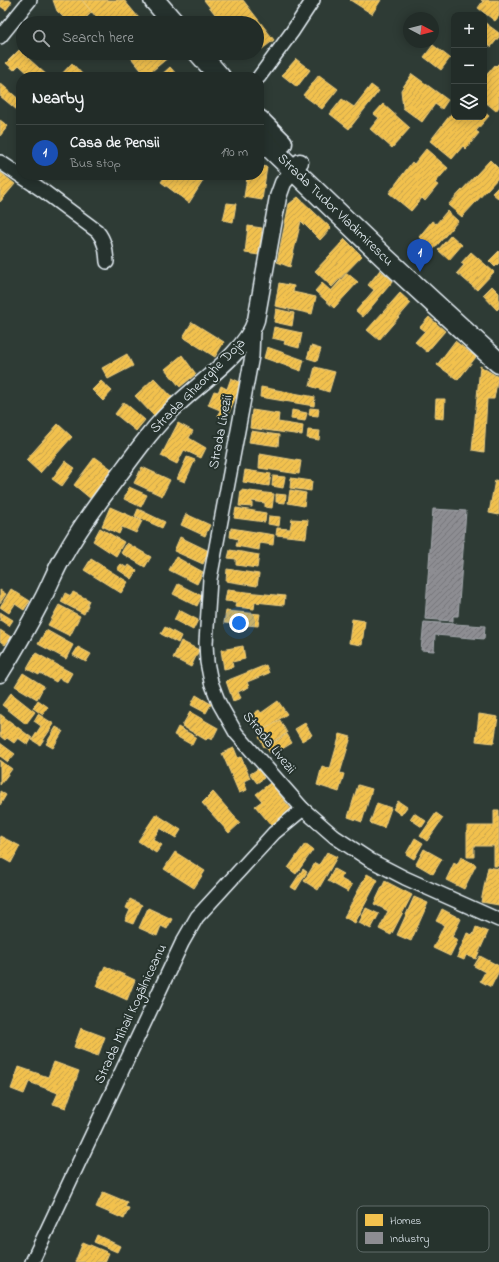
<!DOCTYPE html>
<meta charset="utf-8">
<style>
body{margin:0;font-family:"Indie Flower",sans-serif;background:#2e3834;color:#f1f3f6}
.controls{position:absolute;right:12px;top:12px;display:grid;overflow:hidden;border-radius:8px;box-shadow:0 2px 10px #0003}
.controls button{width:36px;height:36px;display:grid;place-items:center;padding:0;border:0;border-bottom:1px solid #3f4845;background:#222c28;color:#f1f3f6;font:20px sans-serif}
.compass{position:absolute;left:403px;top:12px;width:36px;height:36px;border-radius:50%;background:#222c28;box-shadow:0 2px 10px #0003;rotate:97deg}
.you{position:absolute;left:239px;top:623px;width:14px;height:14px;margin:-10px;border:3px solid #fff;border-radius:50%;background:#1a73e8;box-shadow:0 0 0 6px #1a73e833}
.badge{display:grid;place-items:center;width:26px;height:26px;border-radius:50%;background:#ffd166;color:#fff;font-size:13px;font-weight:700}
.pin{position:absolute;translate:-50% -33px;filter:drop-shadow(0 1px 2px #0008)}
.pin::after{content:'';position:absolute;top:21px;width:14px;height:12px;background:inherit;clip-path:polygon(0 0,100% 0,50% 100%)}
.list{margin:0;padding:0;list-style:none}
h2{display:flex;justify-content:space-between;align-items:center;height:52px;margin:0;padding:0 16px;font-size:17px}
h2 small{font-size:13px;font-weight:400;color:#a2a7a8}
.list li{display:grid;grid-template-columns:26px 1fr auto;gap:12px;align-items:center;box-sizing:border-box;height:56px;padding:0 16px;border-top:1px solid #3f4845}
.list b{display:block;font-size:15px;white-space:nowrap}
.list p{margin:0;font-size:13px;white-space:nowrap;color:#a2a7a8}
.list em{font-size:13px;font-style:normal;color:#a2a7a8}
.icon{flex:none;width:22px;height:22px;fill:none;stroke:currentColor;stroke-width:2;stroke-linecap:round;stroke-linejoin:round}
.map{position:relative;flex:none;width:499px;height:1262px;overflow:hidden}
.search{position:absolute;background:#222c28;box-shadow:0 2px 10px #0003;left:16px;top:16px;width:248px;height:44px;display:flex;align-items:center;gap:10px;box-sizing:border-box;padding:0 14px;border-radius:22px;color:#a2a7a8;font-size:15px}
.panel{position:absolute;background:#222c28;box-shadow:0 2px 10px #0003;left:16px;top:72px;width:248px;height:108px;border-radius:16px}
.map>svg:first-child{display:block}
</style>
<div class="map">
<svg width="499" height="1262" viewBox="0 0 499 1262">
<defs>
<pattern id="homes-hatch" width="6" height="6" patternUnits="userSpaceOnUse"><rect width="6" height="6" fill="#f2c14e"/><path d="M-1 1l2-2M0 6l6-6M5 7l2-2" fill="none" stroke="#c7a34d"/></pattern>
<pattern id="industry-hatch" width="6" height="6" patternUnits="userSpaceOnUse"><rect width="6" height="6" fill="#8d8d92"/><path d="M-1 1l2-2M0 6l6-6M5 7l2-2" fill="none" stroke="#747579"/></pattern>
</defs>
<rect width="100%" height="100%" fill="#2e3b35"/>
<filter id="ink" filterUnits="userSpaceOnUse"><feTurbulence type="fractalNoise" baseFrequency=".025" numOctaves="2"/><feDisplacementMap in="SourceGraphic" scale="8" xChannelSelector="R" yChannelSelector="G"/><feConvolveMatrix kernelMatrix="1 2 1 2 8 2 1 2 1" color-interpolation-filters="sRGB"/></filter>
<g filter="url(#ink)">
<!-- homes -->
<g fill="url(#homes-hatch)" stroke="#efcf81">
<path d="M0,0h9l3,2 -6,8 -6,-4z"/>
<path d="M53,0h29l10,12 -11,11h-12l-12,-12z"/>
<path d="M82,0h42l19,23h-42z"/>
<path d="M204,0h39l31,40 -12,9 -5,-5v-21h-35z"/>
<path d="M350,0h31l-9,14z"/>
<path d="M481,0h18v16l-4,5 -17,-13 5,-7z"/>
<path d="M484,22l15,11v4l-8,10 -7,-5z"/>
<path d="M433,45l17,13 -9,12 -17,-13z"/>
<path d="M19,50l30,27h-17l-13,-12 -5,5 -8,-7z"/>
<path d="M127,53h41l2,3 -24,20z"/>
<path d="M296,59l14,11 -13,17 -15,-12z"/>
<path d="M72,63l12,13 -1,1h-24z"/>
<path d="M499,63v44l-3,4 -12,-10v-23l11,-13 1,1z"/>
<path d="M170,67l9,10h-20z"/>
<path d="M412,74l36,26 -6,9 -7,-5 -13,18 -19,-14 -2,-18z"/>
<path d="M319,75l19,14 -16,20 -19,-14z"/>
<path d="M0,83l21,18v5l-4,4 -17,-14z"/>
<path d="M371,85l8,6 -30,38 -19,-15 12,-15 12,8z"/>
<path d="M383,104l27,24 -18,20 -22,-19 9,-11 -5,-4z"/>
<path d="M454,110v7h30v-5l5,4 -13,15 3,2 -13,16 -3,-3 -11,13 -22,-18z"/>
<path d="M0,120l8,6 -8,10z"/>
<path d="M426,149l22,19 -13,15 3,2 -13,16 -3,-3 -11,13 -22,-18 23,-31 2,2z"/>
<path d="M490,160l9,9v8l-37,40 -14,-12z"/>
<path d="M259,166l8,1 -5,33 -18,-3 3,-19 -14,-2 1,-1h25z"/>
<path d="M0,172l15,12 -15,18z"/>
<path d="M166,175h29l8,6 -14,22 -28,-21z"/>
<path d="M499,186v13l-7,-6z"/>
<path d="M298,197l33,31 -11,12 -19,-19 -11,46 -13,-5 12,-58z"/>
<path d="M227,203l9,1 -3,18 -10,-2z"/>
<path d="M447,211l11,10 -25,29 -14,-13 13,-16 4,3z"/>
<path d="M248,226l14,2 -3,27 -14,-2z"/>
<path d="M451,235l11,10 -13,15 -11,-10z"/>
<path d="M345,239l17,17 -30,31 -17,-16z"/>
<path d="M499,251v12l-4,4 -6,-6z"/>
<path d="M471,252l23,20 -17,18 -20,-17 7,-8 -3,-2z"/>
<path d="M380,270l13,11 -30,36 -7,-6 18,-21 -6,-5z"/>
<path d="M347,273l11,9 -24,26 -19,-17 7,-8 9,8z"/>
<path d="M279,283l15,3 -1,6 23,5 -4,17 -37,-8z"/>
<path d="M492,286l7,7v15l-2,2 -14,-15z"/>
<path d="M400,293l11,10 -32,37 -12,-10z"/>
<path d="M276,309l18,4 -2,13 -18,-4z"/>
<path d="M429,317l16,14 -18,21 -12,-10 10,-11 -5,-4z"/>
<path d="M192,322l32,20 -9,15 -32,-20z"/>
<path d="M274,327l28,6 -3,15 -15,-4 1,-3 -13,-3z"/>
<path d="M455,341l21,16 -18,23 -21,-15z"/>
<path d="M311,346l10,3 -4,12 -10,-3z"/>
<path d="M267,347l37,13 -3,11 -37,-13z"/>
<path d="M127,354l6,12 -25,13 -6,-11z"/>
<path d="M182,355l14,19 -16,13 -15,-18z"/>
<path d="M480,366l18,11 -4,22h-7l-3,53 -12,-2z"/>
<path d="M315,367l20,5 -6,20 -19,-6z"/>
<path d="M154,378l19,20 -19,18 -19,-20z"/>
<path d="M231,378l11,5 -16,36 -8,-3 2,-6 -12,-5 6,-14 4,1 3,-6 6,3z"/>
<path d="M101,381l11,10 -9,10 -11,-11z"/>
<path d="M261,387l54,10 -1,9 -54,-9z"/>
<path d="M436,399h9l-1,20 -9,-1z"/>
<path d="M124,402l21,18 -9,11 -21,-17z"/>
<path d="M310,408l9,1 -1,7 -9,-1z"/>
<path d="M252,410l27,4 -1,8 25,4 -1,9 -52,-7z"/>
<path d="M292,410l15,3 -2,8 -14,-2z"/>
<path d="M178,423l15,8 -4,7 17,10 -5,10 -17,-8 -7,14 -16,-8z"/>
<path d="M58,424l14,13 -32,36 -14,-13z"/>
<path d="M308,430l12,1 -1,9 -12,-2z"/>
<path d="M251,431l28,4 -1,11 -29,-4z"/>
<path d="M260,454l41,7 -2,13 -40,-6z"/>
<path d="M95,457l18,13 -22,29 -17,-14z"/>
<path d="M187,457l8,3 -10,22 -8,-3z"/>
<path d="M65,461l10,7 -13,18 -10,-7z"/>
<path d="M142,467l28,13 -8,16 -28,-13z"/>
<path d="M245,470l26,4 -2,12 -26,-4z"/>
<path d="M273,476l12,1 -2,11 -11,-2z"/>
<path d="M291,478l21,3 -1,10 -21,-3z"/>
<path d="M495,480l4,1v34l-10,-2z"/>
<path d="M129,487l18,8 -6,12 -17,-8z"/>
<path d="M241,490l33,4 -2,14 -7,-1v-4l-13,-2v6l-13,-1z"/>
<path d="M290,490l16,3 -2,13 -16,-3z"/>
<path d="M276,494l10,1 -1,8 -9,-1z"/>
<path d="M110,507l32,14 -6,12 -14,-6 -3,7 -17,-8z"/>
<path d="M236,508l30,5 -1,9 -31,-4z"/>
<path d="M138,509l27,13 -3,6 -27,-12z"/>
<path d="M186,514l24,11 -5,11 -24,-11z"/>
<path d="M269,516l11,1 -1,9 -11,-2z"/>
<path d="M292,519l16,1 -2,18 -30,-3 1,-7 13,1z"/>
<path d="M100,528l24,14 -8,14 -23,-15z"/>
<path d="M231,528l43,7 -1,10 -13,-2 -1,7 -23,-4 2,-7 -8,-2z"/>
<path d="M180,537l29,14 -6,13 -29,-13z"/>
<path d="M127,543l24,14 -6,10 -24,-14z"/>
<path d="M230,550l29,5 -2,13 -21,-3v-6l-8,-1z"/>
<path d="M176,557l27,15 -6,12 -28,-14z"/>
<path d="M91,559l37,23 -7,11 -37,-23z"/>
<path d="M121,564l6,4 2,-3 8,6 -5,8 -15,-10z"/>
<path d="M227,569l32,5 -2,12 -31,-5z"/>
<path d="M178,584l24,12 -5,10 -24,-12z"/>
<path d="M11,589l19,12 -6,9 -9,-6 -6,9 -9,-6z"/>
<path d="M0,590l6,4 -6,9z"/>
<path d="M227,590l58,6 -1,9 -29,-3 -1,7 -19,-2 1,-5 -11,-1z"/>
<path d="M73,592l16,8 -2,5h1l-4,9 -23,-12 4,-9 6,3z"/>
<path d="M59,605l21,11 -10,20 -22,-11z"/>
<path d="M179,610l19,10 -5,10 -19,-10z"/>
<path d="M226,611l34,3 -2,12 -34,-3z"/>
<path d="M0,612l13,8 -4,6 -9,-6z"/>
<path d="M352,619l13,2 -3,24 -13,-2z"/>
<path d="M165,627l16,9 -3,7 -17,-9z"/>
<path d="M0,630l11,7 -6,8 -5,-4z"/>
<path d="M46,630l27,15 -7,14 -28,-15z"/>
<path d="M181,641l18,9 -8,17 -18,-9z"/>
<path d="M243,646l2,13 -13,3 1,5 -9,2 -3,-19z"/>
<path d="M78,647l13,7 -5,8 -13,-7z"/>
<path d="M36,653l36,20 -5,9 -8,-4 -3,4 -16,-9 -1,2 -12,-6z"/>
<path d="M266,665l3,8 -22,9 2,5 -11,5 3,6 -8,3 -7,-20z"/>
<path d="M23,673l21,13 -7,13 -22,-13z"/>
<path d="M11,693l24,19 -9,12 -24,-19z"/>
<path d="M196,695l15,9 -5,9 -15,-8z"/>
<path d="M38,700l10,7 -5,8 -10,-7z"/>
<path d="M278,701l9,13 -28,19 -10,-16 10,-7 2,3z"/>
<path d="M190,712l28,16 -6,12 -4,-2 -2,2 -24,-14z"/>
<path d="M0,714l32,24 -4,7 -10,-7 -4,5 -7,-5 -2,2 -5,-4z"/>
<path d="M38,714l16,10 -14,21 -8,-5 9,-14 -7,-5z"/>
<path d="M479,714l19,3 -4,26 -18,-2z"/>
<path d="M280,720l7,13 -23,14 -5,-10 7,-4 -2,-3z"/>
<path d="M305,723l7,12 -10,6 -7,-12z"/>
<path d="M56,727l7,4 -10,17 -7,-4z"/>
<path d="M178,727l18,10 -4,8 -18,-10z"/>
<path d="M287,734l5,9 -10,6 -2,-2 -10,6 -4,-6z"/>
<path d="M340,734l11,3 -11,36 4,1 -5,18 -22,-7 5,-19 8,3z"/>
<path d="M0,743l15,11 -7,8 -8,-6z"/>
<path d="M234,748l4,10 3,-1 9,21 -6,3 3,9 -8,3 -17,-40z"/>
<path d="M0,760l12,9 -12,16z"/>
<path d="M258,769l6,9 -7,5 -7,-9z"/>
<path d="M270,783l22,27 -20,16 -17,-20 7,-5 -6,-7z"/>
<path d="M358,785l14,4 -10,33 -14,-5z"/>
<path d="M0,791l6,4 -6,10z"/>
<path d="M213,792l27,31 -11,10 -27,-30z"/>
<path d="M398,801l9,6 -6,8 -8,-6z"/>
<path d="M377,803l14,5 -7,20 -14,-5z"/>
<path d="M494,810h5v56h-5v-20h-20v11h-7v-31h27z"/>
<path d="M414,813l12,8 -4,6 -12,-8z"/>
<path d="M436,813l7,5 -16,23 -7,-5z"/>
<path d="M156,814l25,16 -5,8 -16,-10 -7,11 9,6 -6,8 -18,-12z"/>
<path d="M0,836l20,10 -9,17 -11,-6z"/>
<path d="M415,838l8,5 -9,16 -8,-5z"/>
<path d="M305,844l8,6 -17,24 -8,-6z"/>
<path d="M424,849l18,10 -9,15 -17,-10z"/>
<path d="M175,852l30,19 -11,17 -30,-19z"/>
<path d="M327,852l10,5 -19,33 -14,-9 11,-18 4,2z"/>
<path d="M461,857l15,8 -12,24 -18,-9 8,-17 3,2z"/>
<path d="M488,867l11,2v36l-18,-3z"/>
<path d="M303,869l4,3 -11,18 -5,-3z"/>
<path d="M334,869l9,5 -2,5 11,6 -4,7 -20,-11z"/>
<path d="M367,874l11,6 -23,43 -11,-6z"/>
<path d="M385,881l27,14 -21,40 -12,-6 9,-18 -14,-7z"/>
<path d="M414,897l14,6 -17,38 -14,-6z"/>
<path d="M130,899l12,6 -9,19 -8,-3 5,-11 -4,-2z"/>
<path d="M148,908l24,11 -5,10 -6,-3 -4,10 -18,-8z"/>
<path d="M366,908l13,6 -8,15 -12,-6z"/>
<path d="M442,909l19,10 -9,18 6,3 -8,16 -17,-8 11,-23 -8,-4z"/>
<path d="M476,927l12,5 -12,27 -10,-4 -2,5 -7,-3 10,-24 6,2z"/>
<path d="M480,956l19,10v5l-8,16 -11,-6 5,-9 -11,-6z"/>
<path d="M105,966l30,14 -8,20 -31,-14z"/>
<path d="M81,1028l24,9 -7,19 -24,-9z"/>
<path d="M54,1062l25,9 -13,37 -13,-4 5,-11 -29,-11 -5,12 -13,-5 8,-22 29,10z"/>
<path d="M103,1192l24,10 -2,5 4,1 -5,11 -28,-12z"/>
<path d="M97,1235l23,11 -3,6 -23,-10z"/>
<path d="M83,1242l26,11 -4,9h-30z"/>
</g>
<!-- industry -->
<g fill="url(#industry-hatch)" stroke="#a8abb1">
<path d="M433,509l33,2 -8,105h-5v5l-28,-2z"/>
<path d="M424,622l61,4 -1,13 -49,-4 -1,16 -13,-1z"/>
</g>
<g fill="none" stroke-linecap="round" stroke-linejoin="round">
<defs>
<g id="minor">
<path d="M0,37l30,-37"/>
<path d="M259,77l33,-45 21,-32"/>
<path d="M0,162l42,28 55,41c8,9 9,19 10,31"/>
<path d="M253,329l-1,27 -42,223 -4,64 1,19 4,20 8,21 17,30 67,76 32,28 35,23 35,18 94,42"/>
<path d="M32,1262l150,-319 15,-26 77,-84 29,-24"/>
</g>
<path id="tertiary" d="M0,674c15,-24 29,-49 42,-74 8,-15 14,-32 23,-46 15,-27 33,-51 51,-75 20,-27 38,-53 62,-75 24,-23 68,-52 78,-84l22,-123 5,-14 17,-21"/>
<g id="primary">
<path d="M154,0l20,23"/>
<path d="M199,53l21,24"/>
<path d="M259,120l23,23"/>
<path d="M259,137l126,121 114,105"/>
</g>
</defs>
<!-- minor casing -->
<use href="#minor" stroke="#e8f1f8" stroke-width="16"/>
<!-- tertiary casing -->
<use href="#tertiary" stroke="#e8f1f8" stroke-width="19"/>
<!-- primary casing -->
<use href="#primary" stroke="#e8f1f8" stroke-width="23"/>
<!-- minor -->
<use href="#minor" stroke="#26332d" stroke-width="13"/>
<!-- tertiary -->
<use href="#tertiary" stroke="#26332d" stroke-width="16"/>
<!-- primary -->
<use href="#primary" stroke="#26332d" stroke-width="20"/>
</g>
</g>
<g text-anchor="middle" dominant-baseline="central" stroke-width="4" stroke-linejoin="round" paint-order="stroke">
<!-- street labels -->
<g font-size="14" fill="#e8f1f8" stroke="#26332d">
<text transform="translate(335 210) rotate(44)">Strada Tudor Vladimirescu</text>
<text transform="translate(198 386) rotate(-45)">Strada Gheorghe Doja</text>
<text transform="translate(221 432) rotate(-79)">Strada Livezii</text>
<text transform="translate(269 743) rotate(51)">Strada Livezii</text>
<text transform="translate(131 1014) rotate(-65)">Strada Mihail Kogălniceanu</text>
</g>
</g>
<!-- legend -->
<rect x="357" y="1206" width="132" height="46" rx="6" fill="#26332d" stroke="#606c6a" stroke-width="1"/>
<rect x="365" y="1214" width="18" height="12" fill="#f2c14e"/>
<rect x="365" y="1232" width="18" height="12" fill="#8d8d92"/>
<g font-size="11" fill="#e8f1f8">
<text x="390" y="1224">Homes</text>
<text x="390" y="1242">Industry</text>
</g>
</svg>
<div class="controls">
<button>+</button>
<button>−</button>
<button><svg class="icon" aria-label="layers" viewBox="0 0 24 24"><path d="M12 4l9 5-9 5-9-5zM3 14l9 5 9-5"/></svg></button>
</div>
<svg class="compass" viewBox="-18 -18 36 36"><path d="M0-13l5 13h-10z" fill="#e53935"/><path d="M0 13l5-13h-10z" fill="#a2a7a8"/></svg>
<div class="you"></div>
<div class="pin badge" style="left:420px;top:272px;background:#1a4fb4">1</div>
<div class="search"><svg class="icon" aria-label="search" viewBox="0 0 24 24"><circle cx="10" cy="10" r="6"/><path d="M15 15l6 6"/></svg>Search here</div>
<section class="panel">
<h2>Nearby<small></small></h2>
<ul class="list">
<li><span class="badge" style="background:#1a4fb4">1</span><div><b>Casa de Pensii</b><p>Bus stop</p></div><em>190 m</em></li>
</ul>
</section>
</div>
